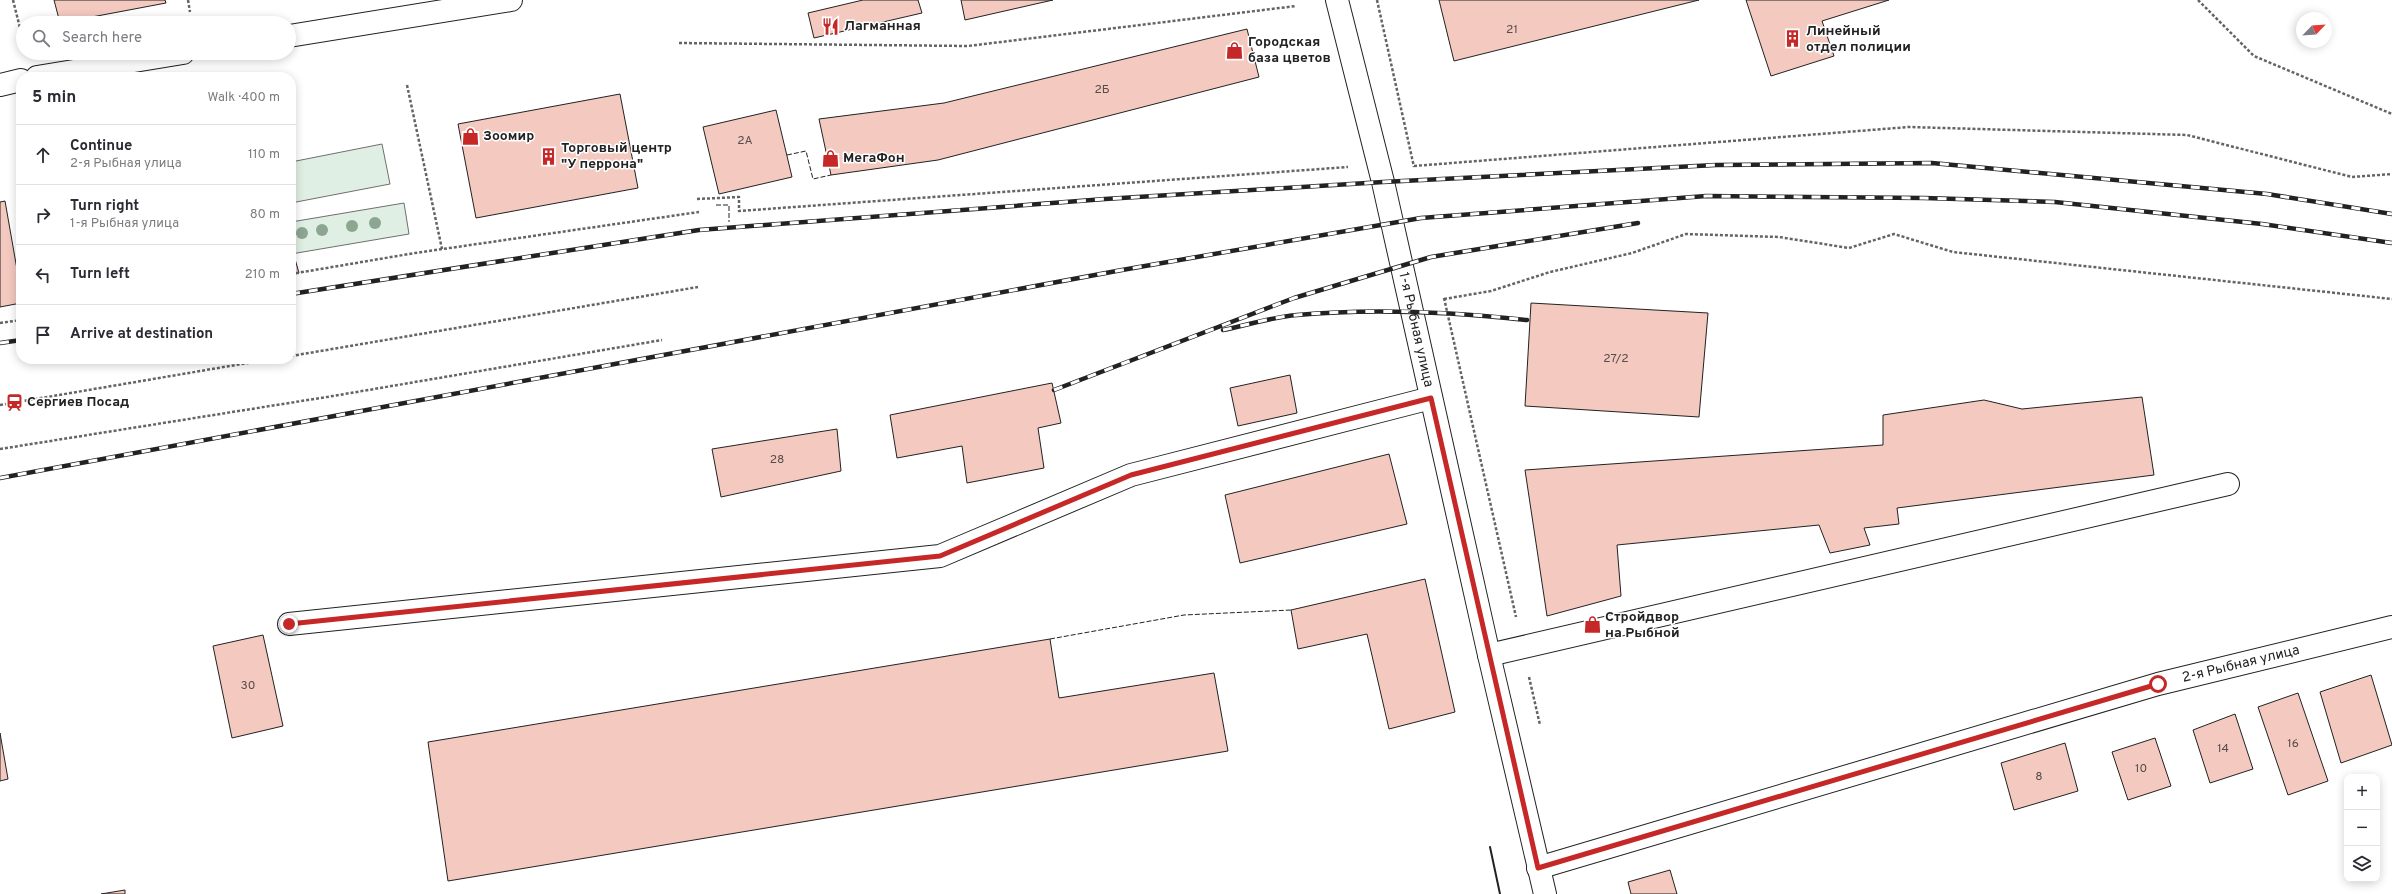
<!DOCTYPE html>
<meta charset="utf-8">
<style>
body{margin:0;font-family:Overpass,sans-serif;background:#f7f7f7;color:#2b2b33}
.controls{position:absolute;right:12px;bottom:12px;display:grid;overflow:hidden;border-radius:8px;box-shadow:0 2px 10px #0003}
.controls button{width:36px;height:36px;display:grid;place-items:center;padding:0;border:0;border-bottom:1px solid #e1e1e2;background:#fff;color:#2b2b33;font:20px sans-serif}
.compass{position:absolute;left:2296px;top:12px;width:36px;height:36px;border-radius:50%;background:#fff;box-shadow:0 2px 10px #0003;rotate:65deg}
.stop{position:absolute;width:12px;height:12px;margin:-9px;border:3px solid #c62828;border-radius:50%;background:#fff}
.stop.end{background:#c62828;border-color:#fff;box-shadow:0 1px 4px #0008}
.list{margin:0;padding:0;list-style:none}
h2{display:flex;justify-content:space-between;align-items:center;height:52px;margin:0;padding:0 16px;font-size:17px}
h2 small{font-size:13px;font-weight:400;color:#7c7c81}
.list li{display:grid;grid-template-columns:26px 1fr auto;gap:12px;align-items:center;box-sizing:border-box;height:60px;padding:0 16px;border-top:1px solid #e1e1e2}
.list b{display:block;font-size:15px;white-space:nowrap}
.list p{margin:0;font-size:13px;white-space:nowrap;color:#7c7c81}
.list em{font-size:13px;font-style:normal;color:#7c7c81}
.icon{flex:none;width:22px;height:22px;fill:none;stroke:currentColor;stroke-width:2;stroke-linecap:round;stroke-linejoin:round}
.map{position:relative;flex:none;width:2392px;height:894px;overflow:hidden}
.search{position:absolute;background:#fff;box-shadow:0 2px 10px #0003;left:16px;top:16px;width:280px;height:44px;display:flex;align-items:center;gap:10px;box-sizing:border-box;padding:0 14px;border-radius:22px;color:#7c7c81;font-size:15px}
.panel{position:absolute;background:#fff;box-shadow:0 2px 10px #0003;left:16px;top:72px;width:280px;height:292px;border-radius:16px}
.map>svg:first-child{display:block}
</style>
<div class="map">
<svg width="2392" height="894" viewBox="0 0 2392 894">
<rect width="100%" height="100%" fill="#fff"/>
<!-- green -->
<g fill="#e0efe3" stroke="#6f6f6f">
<path d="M382,144l8,40 -99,19v-41z"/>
<path d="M404,203l5,31 -118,20v-32z"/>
</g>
<!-- building -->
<g fill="#f3c9c0" stroke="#222">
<path d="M54,0h111l1,3 -106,20z"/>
<path d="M863,0h55l4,13 -108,25 -6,-25z"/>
<path d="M961,0h92l-88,20z"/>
<path d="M1439,0h260l-245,61z"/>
<path d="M1746,0h143l-67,21 12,35 -63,20z"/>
<path d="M1247,29l12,48 -321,83 -107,15 -12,-56 125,-16z"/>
<path d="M620,94l18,94 -162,30 -18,-94z"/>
<path d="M776,110l16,67 -73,17 -16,-67z"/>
<path d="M5,201l16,91v11l-21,4v-105z"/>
<path d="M295,259l4,14 -8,1v-14z"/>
<path d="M1531,303l177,10 -9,104 -174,-11z"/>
<path d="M1290,375l7,38 -59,13 -8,-38z"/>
<path d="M1052,383l9,40 -23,5 6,40 -77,15 -5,-37 -65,12 -7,-43z"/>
<path d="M2142,397l12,78 -257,33 2,16 -35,4 6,17 -40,8 -11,-28 -202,20 4,51 -74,20 -22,-146 358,-25v-30l101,-15 38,9z"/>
<path d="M837,429l4,42 -120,26 -9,-48z"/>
<path d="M1389,454l18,70 -167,39 -15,-68z"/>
<path d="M1425,579l30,133 -66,17 -22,-95 -69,15 -7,-39z"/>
<path d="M263,635l20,91 -51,12 -19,-92z"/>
<path d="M1050,639l9,59 155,-25 14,78 -780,130 -20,-139z"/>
<path d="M2371,675l21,70 -51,18 -21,-71z"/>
<path d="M2298,693l30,88 -40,14 -30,-88z"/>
<path d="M2235,714l18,55 -43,14 -17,-53z"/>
<path d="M0,733l8,46 -8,2z"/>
<path d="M2155,738l16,48 -43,14 -16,-48z"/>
<path d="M2065,743l13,48 -64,19 -13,-47z"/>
<path d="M1670,870l7,24h-46l-3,-12z"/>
<path d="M125,890v4h-24z"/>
</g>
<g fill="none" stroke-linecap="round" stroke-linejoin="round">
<defs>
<g id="minor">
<path id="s1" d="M1337,0l46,182 106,473 56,239"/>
<path d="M289,36l222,-36"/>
<path d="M37,77l146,-24"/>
<path d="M0,85l21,-5"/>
<path d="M289,624l651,-68 191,-81 300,-77"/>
<path d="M1489,655l739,-171"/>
<path id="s2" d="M1538,868l620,-184 234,-57"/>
</g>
</defs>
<!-- minor casing -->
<use href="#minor" stroke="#222" stroke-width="24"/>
<!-- path -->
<g stroke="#646464" stroke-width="2.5" stroke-dasharray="3 2" stroke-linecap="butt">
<path d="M13,0l9,36"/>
<path d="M188,0l2,12"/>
<path d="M1377,0l37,167"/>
<path d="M2198,0l56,56 138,58"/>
<path d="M679,43l289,3 328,-40"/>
<path d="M407,85l35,164"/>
<path d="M1414,166l495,-39 278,8 165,42 40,-3"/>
<path d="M697,199l42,-2v14l609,-44"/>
<path d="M291,274l124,-21 284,-41"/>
<path d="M1444,298l72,319"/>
<path d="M1444,299l47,-8 59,-19 82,-19 54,-19 93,3 70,11 45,-14 59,18 439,47"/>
<path d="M0,323l21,-3"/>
<path d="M291,356l407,-69"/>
<path d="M0,405l271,-46"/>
<path d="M0,449l333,-53 329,-56"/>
<path d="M1529,677l11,48"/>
</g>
<!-- minor -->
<use href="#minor" stroke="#fff" stroke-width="22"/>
<defs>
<g id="rail">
<path d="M291,294l408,-64 406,-31 278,-17 333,-17 216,-2 335,31 125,20"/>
<path d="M1223,330c24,-5 50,-13 74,-15 76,-7 155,-3 230,5"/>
<path d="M0,343l21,-3"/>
<path d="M1054,390l240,-92 137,-41 207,-34"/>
<path d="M0,478l1122,-208 299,-52 285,-22 218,2 131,4 207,22 130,19"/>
</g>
</defs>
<!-- rail casing -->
<use href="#rail" stroke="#222" stroke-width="4.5"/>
<!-- rail -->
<use href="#rail" stroke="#fff" stroke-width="3" stroke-dasharray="9" stroke-linecap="butt"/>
<!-- fence -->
<g stroke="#222" stroke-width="1" stroke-dasharray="5 2" stroke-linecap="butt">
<path d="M787,155l19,-4 7,28 18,-4"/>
<path d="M716,205h13v17"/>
<path d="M1050,639l134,-24 107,-5"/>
</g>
<!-- wall -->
<path stroke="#222" stroke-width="2" d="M1490,847l10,47"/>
</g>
<!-- trees -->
<g fill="#8da692">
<circle cx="375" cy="223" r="6"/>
<circle cx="352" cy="226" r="6"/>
<circle cx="322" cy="230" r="6"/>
<circle cx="302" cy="233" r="6"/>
</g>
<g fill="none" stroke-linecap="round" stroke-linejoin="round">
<!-- route -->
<path stroke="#c62828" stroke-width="5" d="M289,624l651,-68 191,-81 300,-77 107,470 620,-184"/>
</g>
<!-- icons -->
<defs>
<symbol id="restaurant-bare" viewBox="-9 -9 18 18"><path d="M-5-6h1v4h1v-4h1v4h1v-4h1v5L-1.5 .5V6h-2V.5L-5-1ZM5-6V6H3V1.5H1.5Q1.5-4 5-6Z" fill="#c62828" stroke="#fff" stroke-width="2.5" paint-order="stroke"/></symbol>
<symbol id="building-bare" viewBox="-9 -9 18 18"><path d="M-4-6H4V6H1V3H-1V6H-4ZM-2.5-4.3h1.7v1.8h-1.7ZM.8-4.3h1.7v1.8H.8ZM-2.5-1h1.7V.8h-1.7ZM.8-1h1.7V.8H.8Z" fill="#c62828" stroke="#fff" stroke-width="2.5" paint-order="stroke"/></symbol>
<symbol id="shop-bare" viewBox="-9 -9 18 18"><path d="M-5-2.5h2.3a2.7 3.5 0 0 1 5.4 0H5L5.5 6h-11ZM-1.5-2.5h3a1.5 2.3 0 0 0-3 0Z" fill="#c62828" stroke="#fff" stroke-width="2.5" paint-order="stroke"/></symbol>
<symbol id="station-bare" viewBox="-9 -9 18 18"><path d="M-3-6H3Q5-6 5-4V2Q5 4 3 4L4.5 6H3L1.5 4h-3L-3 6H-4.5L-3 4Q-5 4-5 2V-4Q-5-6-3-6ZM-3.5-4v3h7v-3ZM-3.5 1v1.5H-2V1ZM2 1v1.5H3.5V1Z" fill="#c62828" stroke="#fff" stroke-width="2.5" paint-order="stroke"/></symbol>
</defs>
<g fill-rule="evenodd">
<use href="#restaurant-bare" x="818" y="14" width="25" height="25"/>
<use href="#building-bare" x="1780" y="26" width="25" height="25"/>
<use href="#shop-bare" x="1222" y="38" width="25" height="25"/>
<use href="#shop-bare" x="458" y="124" width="25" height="25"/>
<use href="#building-bare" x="536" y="144" width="25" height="25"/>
<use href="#shop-bare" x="818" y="146" width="25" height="25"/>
<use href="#station-bare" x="2" y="390" width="25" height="25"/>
<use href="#shop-bare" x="1580" y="612" width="25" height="25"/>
</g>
<g text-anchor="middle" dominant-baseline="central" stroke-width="3" stroke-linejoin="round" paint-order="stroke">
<!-- number labels -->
<g font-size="12" fill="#564c4a">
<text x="1512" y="30">21</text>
<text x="1102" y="90">2Б</text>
<text x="745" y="141">2А</text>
<text x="1616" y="359">27/2</text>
<text x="777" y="460">28</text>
<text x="248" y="686">30</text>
<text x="2293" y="744">16</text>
<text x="2223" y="749">14</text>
<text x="2141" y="769">10</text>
<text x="2039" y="777">8</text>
</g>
<!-- poi labels -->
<g font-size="14" font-weight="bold" fill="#222" stroke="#fff" text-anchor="start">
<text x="844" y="26">Лагманная</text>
<text x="1806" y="31">Линейный<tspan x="1806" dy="16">отдел полиции</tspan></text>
<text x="1248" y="42">Городская<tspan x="1248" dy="16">база цветов</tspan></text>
<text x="483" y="136">Зоомир</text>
<text x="561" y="148">Торговый центр<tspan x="561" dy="16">"У перрона"</tspan></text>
<text x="843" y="158">МегаФон</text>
<text x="27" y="402">Сергиев Посад</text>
<text x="1605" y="617">Стройдвор<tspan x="1605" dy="16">на Рыбной</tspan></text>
</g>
<!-- street labels -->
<g font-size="14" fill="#222" stroke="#fff">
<text stroke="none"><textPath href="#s1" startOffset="339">1-я Рыбная улица</textPath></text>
<text stroke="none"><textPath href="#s2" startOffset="732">2-я Рыбная улица</textPath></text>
</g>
</g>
</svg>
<div class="controls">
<button>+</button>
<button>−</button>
<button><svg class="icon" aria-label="layers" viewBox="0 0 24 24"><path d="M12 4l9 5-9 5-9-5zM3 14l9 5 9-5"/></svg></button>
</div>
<svg class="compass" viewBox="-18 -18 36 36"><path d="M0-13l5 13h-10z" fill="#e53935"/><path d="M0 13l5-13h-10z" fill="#7c7c81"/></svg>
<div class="stop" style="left:2158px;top:684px"></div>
<div class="stop end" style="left:289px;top:624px"></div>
<div class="search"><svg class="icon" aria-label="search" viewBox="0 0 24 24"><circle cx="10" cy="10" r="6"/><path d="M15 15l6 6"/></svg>Search here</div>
<section class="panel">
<h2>5 min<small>Walk · 400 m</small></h2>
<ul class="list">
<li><svg class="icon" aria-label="ahead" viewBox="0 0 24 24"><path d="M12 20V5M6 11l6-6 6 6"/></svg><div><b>Continue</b><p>2-я Рыбная улица</p></div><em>110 m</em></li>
<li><svg class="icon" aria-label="right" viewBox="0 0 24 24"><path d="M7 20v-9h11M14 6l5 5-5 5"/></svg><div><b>Turn right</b><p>1-я Рыбная улица</p></div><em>80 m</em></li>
<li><svg class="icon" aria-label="left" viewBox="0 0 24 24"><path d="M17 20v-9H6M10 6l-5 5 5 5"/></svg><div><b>Turn left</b></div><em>210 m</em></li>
<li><svg class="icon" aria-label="arrive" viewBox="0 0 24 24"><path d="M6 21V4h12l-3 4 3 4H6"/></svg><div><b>Arrive at destination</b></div></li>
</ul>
</section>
</div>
